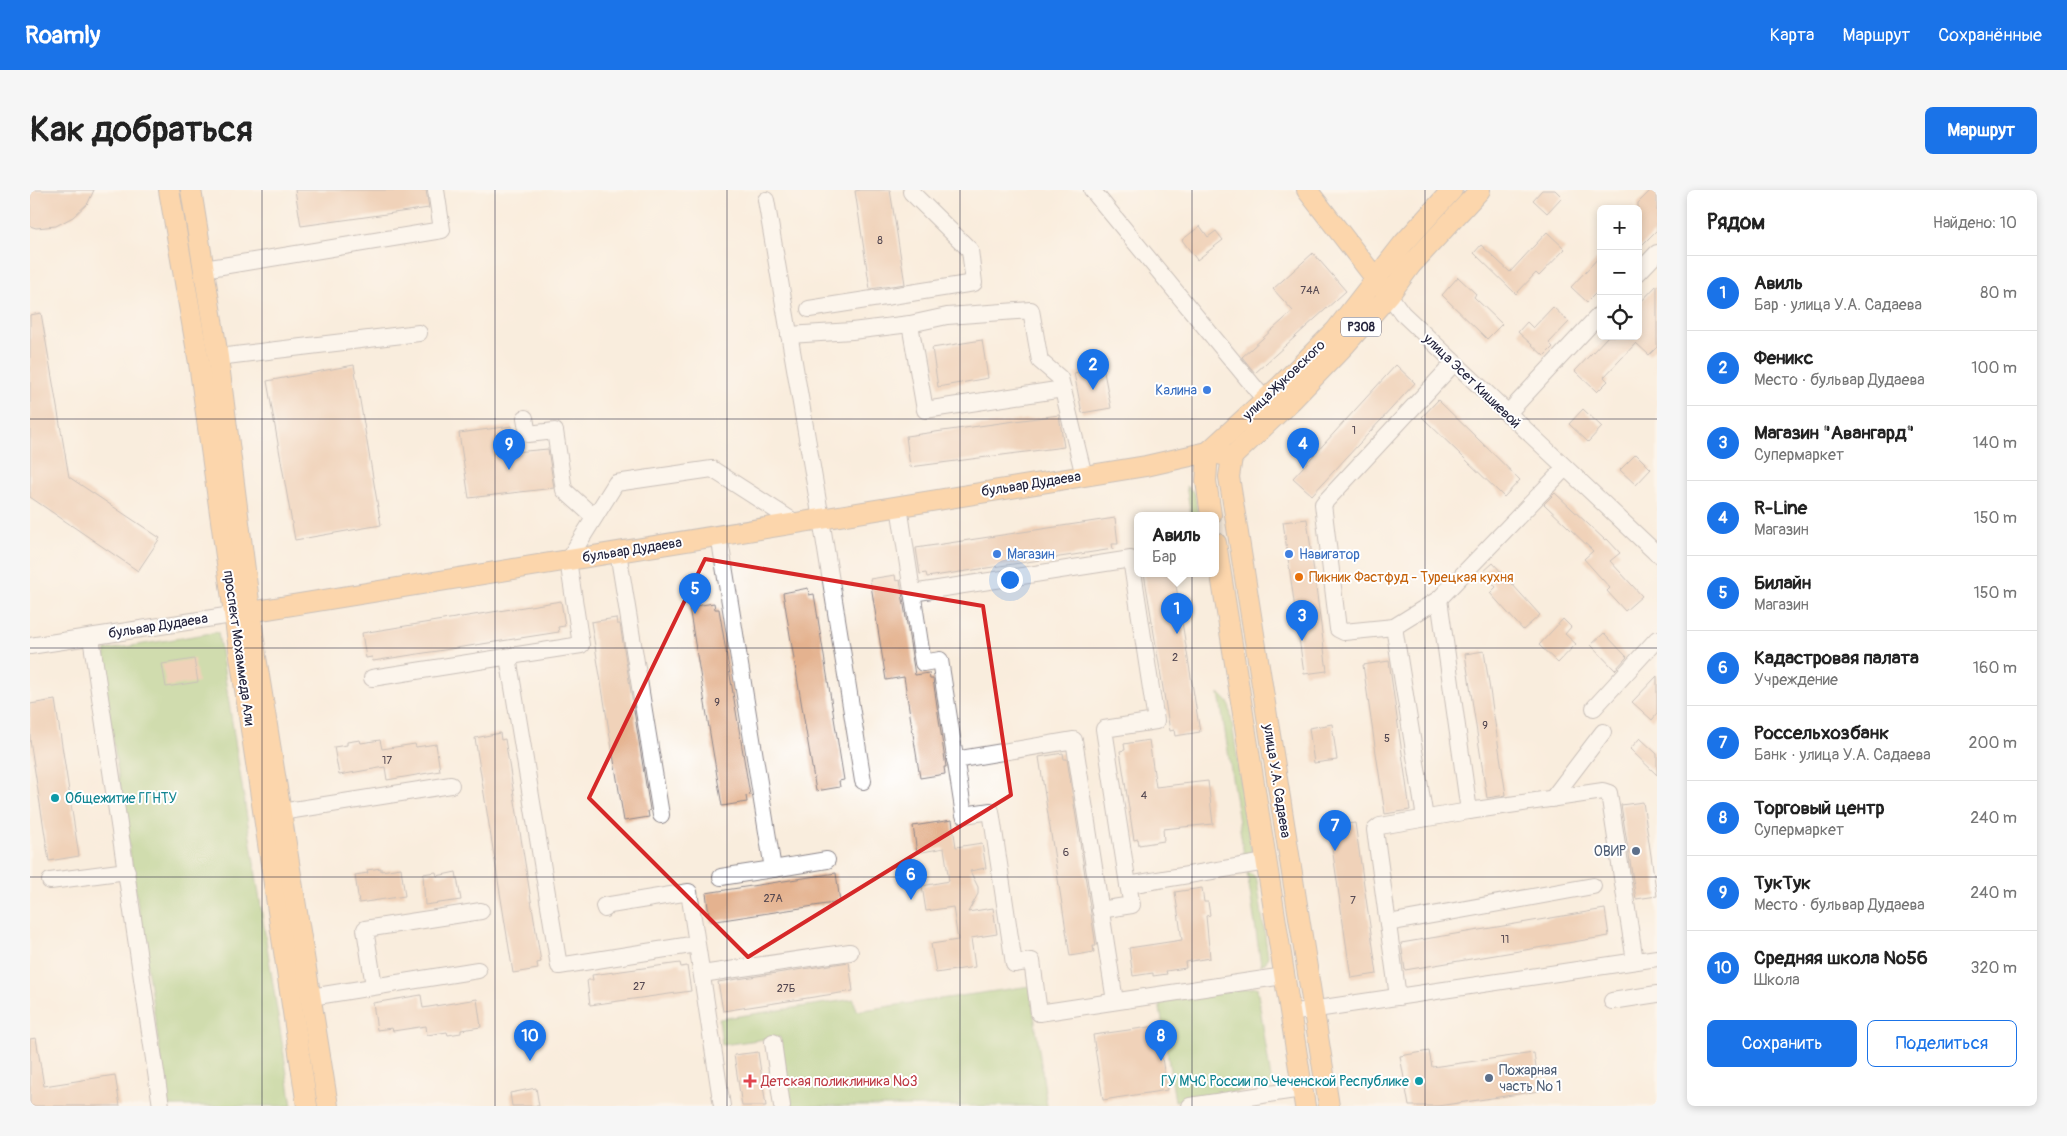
<!DOCTYPE html>
<html lang="ru">
<meta charset="utf-8">
<style>
body{margin:0;font-family:Pangolin,sans-serif;background:#f6f6f6;color:#222}
.controls{position:absolute;right:15px;top:15px;display:grid;overflow:hidden;border-radius:8px;box-shadow:0 2px 8px #0003}
.controls button{width:45px;height:45px;display:grid;place-items:center;padding:0;border:0;border-bottom:1px solid #e0e0e0;background:#fff;color:#222;font:25px sans-serif}
.you{position:absolute;left:979px;top:389px;width:18px;height:18px;margin:-12px;border:4px solid #fff;border-radius:50%;background:#1a73e8;box-shadow:0 0 0 8px #1a73e833}
.badge{display:grid;place-items:center;width:32px;height:32px;border-radius:50%;background:#1a73e8;color:#fff;font-size:16px;font-weight:700}
.pin{position:absolute;translate:-50% -41px;filter:drop-shadow(0 1px 2px #0008)}
.pin::after{content:'';position:absolute;top:26px;width:18px;height:15px;background:inherit;clip-path:polygon(0 0,100% 0,50% 100%)}
.popup{position:absolute;left:1104px;top:322px;width:85px;height:65px;box-sizing:border-box;display:grid;place-content:center;border-radius:8px;background:#fff;filter:drop-shadow(0 1px 4px #0005);font-size:16px;white-space:nowrap;color:#767676}
.popup b{font-size:19px;color:#222}
.popup::after{content:'';position:absolute;left:50%;top:100%;margin-left:-10px;border:10px solid transparent;border-top-color:#fff}
.list{margin:0;padding:0;list-style:none}
h2{display:flex;justify-content:space-between;align-items:center;height:65px;margin:0;padding:0 20px;font-size:21px}
h2 small{font-size:16px;font-weight:400;color:#767676}
.list li{display:grid;grid-template-columns:32px 1fr auto;gap:15px;align-items:center;box-sizing:border-box;height:75px;padding:0 20px;border-top:1px solid #e0e0e0}
.list b{display:block;font-size:19px;white-space:nowrap}
.list p{margin:0;font-size:16px;white-space:nowrap;color:#767676}
.list em{font-size:16px;font-style:normal;color:#767676}
.actions{display:flex;gap:10px;padding:15px 20px}
.actions a{flex:1;padding:11px 0;border:1px solid #1a73e8;border-radius:8px;text-align:center;font-size:18px;color:#1a73e8}
.actions .main{background:#1a73e8;color:#fff}
.icon{flex:none;width:28px;height:28px;fill:none;stroke:currentColor;stroke-width:2;stroke-linecap:round;stroke-linejoin:round}
.map{position:relative;flex:none;width:1627px;height:916px;overflow:hidden;border-radius:8px}
header{display:flex;align-items:center;gap:30px;box-sizing:border-box;height:70px;padding:0 25px;background:#1a73e8;color:#fff}
header strong{font-size:24px}
nav{display:flex;gap:28px;margin-inline-start:auto;font-size:18px}
.intro{display:flex;align-items:center;justify-content:space-between;box-sizing:border-box;height:120px;padding:0 30px}
h1{margin:0;font-size:35px}
.button{padding:12px 22px;border-radius:8px;background:#1a73e8;color:#fff;font-size:18px;font-weight:700}
main{display:flex;gap:30px;padding:0 30px}
aside{flex:1;background:#fff;border-radius:8px;box-shadow:0 2px 8px #0003}
.map>svg:first-child{display:block}
</style>
<header>
<strong>Roamly</strong>
<nav><a>Карта</a><a>Маршрут</a><a>Сохранённые</a></nav>
</header>
<div class="intro"><h1>Как добраться</h1><a class="button">Маршрут</a></div>
<main>
<div class="map">
<svg width="1627" height="916" viewBox="0 0 1627 916">
<rect width="100%" height="100%" fill="#fff"/>
<filter id="ink" filterUnits="userSpaceOnUse"><feTurbulence type="fractalNoise" baseFrequency=".02" numOctaves="2"/><feDisplacementMap in="SourceGraphic" scale="10" xChannelSelector="R" yChannelSelector="G"/><feConvolveMatrix kernelMatrix="1 2 1 2 8 2 1 2 1" color-interpolation-filters="sRGB"/></filter>
<filter id="wash" filterUnits="userSpaceOnUse"><feTurbulence type="fractalNoise" baseFrequency=".0096" numOctaves="4" result="noise"/><feDisplacementMap in="SourceGraphic" scale="20" xChannelSelector="R" yChannelSelector="G"/><feGaussianBlur stdDeviation="1.12" result="paint"/><feColorMatrix in="noise" values="0 0 0 0 0 0 0 0 0 0 0 0 0 0 0 0 0 1.4 0 .05"/><feComposite in="paint" operator="in"/></filter>
<g filter="url(#wash)">
<rect width="100%" height="100%" fill="#f9eddd"/>
<!-- green -->
<g fill="#9dc874" stroke="#607558">
<path d="M1156,296l9,7 3,22h-7z"/>
<path d="M188,442l74,474h-124l-65,-433 3,-23z"/>
<path d="M1189,503l10,10 23,151 -2,5 -5,3z"/>
<path d="M1217,682l6,3 4,5 11,76 -2,6 -5,3z"/>
<path d="M1000,796l17,120h-256l-11,-69 -58,8 -3,-26 135,-20 2,12z"/>
<path d="M1227,797l15,99 -97,15 -16,-99z"/>
</g>
<g id="blocks">
<!-- building -->
<g fill="#e4b28f">
<path d="M0,0h64l-6,13 -15,14 -17,9 -20,2 -6,-2z"/>
<path d="M265,0h131l3,18 -128,18z"/>
<path d="M831,0h29l15,94 -35,5 -15,-98z"/>
<path d="M1512,0h13l7,7 -15,16 -14,-13z"/>
<path d="M1621,0l6,5v35l-19,19v-46z"/>
<path d="M1170,36l8,11 8,-6 7,9 -26,20 -15,-20z"/>
<path d="M1517,42l18,17 -26,27 -3,-3 -20,21 -42,-41 7,-8 29,27z"/>
<path d="M1283,63l33,38 -91,82 -13,-16 51,-46 -20,-22z"/>
<path d="M1571,65v33l-14,14 -16,-15z"/>
<path d="M1428,87l18,17 -2,3 28,27 -15,15 -45,-44z"/>
<path d="M1627,95v62l-8,8 -13,-12 -32,34 4,4 -11,11 -22,-21 33,-35h30v-31z"/>
<path d="M1523,117l16,15 -20,21 4,4 -9,9 -26,-24 9,-10 6,6z"/>
<path d="M11,123l28,164 91,61 -22,33 -108,-74v-182z"/>
<path d="M952,150l6,38 -50,9 -6,-39z"/>
<path d="M324,175l27,160 -86,15 -28,-159z"/>
<path d="M1366,175l19,18 -103,112 -19,-17z"/>
<path d="M1073,177l8,41 -29,5 -8,-40z"/>
<path d="M1408,210l82,80 -16,17 -82,-80z"/>
<path d="M1553,219l19,18 -14,15 -19,-18z"/>
<path d="M1029,225l5,32 -154,20 -4,-31z"/>
<path d="M482,236l3,26 33,-3 6,39 -85,10 -10,-65z"/>
<path d="M1606,264l15,15 -15,16 -16,-15z"/>
<path d="M1525,303l50,47 2,-1 13,14 -10,8 32,35 -17,15 -18,-20 3,-3 -26,-29 9,-8 -49,-47z"/>
<path d="M1085,328l3,26h-6l1,5 -186,28 -1,-4 -6,1 -4,-26z"/>
<path d="M1277,329l20,152 -23,3 -21,-152z"/>
<path d="M1463,373l47,52 -17,15 -33,-37 6,-6 -13,-15z"/>
<path d="M1114,383h30l26,159 -25,4 -1,-6 -4,1z"/>
<path d="M865,385l1,6 4,-1 15,95 14,-2 1,6h3l13,88h-2l1,7 -25,4 -16,-101 -18,3 -16,-101z"/>
<path d="M778,398l1,7 5,-1 30,186 -5,1 1,6 -24,4 -33,-198z"/>
<path d="M531,411l4,25 -7,1 1,5 -186,29 -1,-4 -6,1 -4,-25z"/>
<path d="M684,413l1,6h4l31,186 -4,1 1,6 -25,4 -33,-199z"/>
<path d="M586,428l1,6h3l30,186 -2,1 1,6 -25,4 -33,-199z"/>
<path d="M1533,429l8,8 -6,7 11,10 -18,19 -19,-18z"/>
<path d="M1574,443l23,24 -12,13 -24,-25z"/>
<path d="M1454,461l22,144 -19,3 -22,-144z"/>
<path d="M164,469l4,23 -32,5 -4,-23z"/>
<path d="M1359,471l21,149 -25,4 -22,-149z"/>
<path d="M1627,486v38l-5,6 -20,-18z"/>
<path d="M25,510l24,156 -30,5 -19,-121v-36z"/>
<path d="M1302,534l5,36 -23,3 -5,-35z"/>
<path d="M470,543l1,7 4,-1 36,223 -4,1 1,6 -25,4 -38,-235z"/>
<path d="M1610,548l17,16v21l-27,-26z"/>
<path d="M330,550l1,3 19,-3 2,9 33,-5 1,3 20,-3 4,27 -53,9 -2,-13 -46,8 -5,-28 13,-2v-3z"/>
<path d="M1119,550l7,47 52,-6 5,43 -50,5 1,12 -25,4 -1,-6 -4,1 -14,-89 5,-1 -1,-6z"/>
<path d="M1033,563l1,6h3l29,187h-3l1,6 -24,4 -31,-199z"/>
<path d="M1613,612l14,94 -21,3 -15,-94z"/>
<path d="M922,630l4,27 26,-4 4,25 -16,3 8,16v7l-10,18 25,-4 4,26 -26,4 4,29 -39,6 -5,-29 27,-4 -5,-33 -27,4 -4,-25 27,-5 -5,-33 -27,5 -4,-27z"/>
<path d="M1325,633l22,151 -26,4 -22,-152z"/>
<path d="M351,678v3l20,-3 4,28 -46,7 -4,-28 13,-2 -1,-3z"/>
<path d="M406,682l1,4 19,-4 5,28 -36,5 -2,-31z"/>
<path d="M806,683l4,29 -130,20 -4,-29z"/>
<path d="M1172,698l2,14h4l2,13 -4,1 4,42 -25,4 1,6 -20,3 1,3 -14,2v-3l-20,3 -4,-28 53,-8 -7,-48z"/>
<path d="M1575,719l4,27 -204,34 -4,-27z"/>
<path d="M819,772l4,29 -130,20 -5,-29z"/>
<path d="M650,773l1,4 6,-1 4,25 -101,14 -3,-25h6l-1,-5z"/>
<path d="M391,805l2,13 54,-9 4,28 -20,3v3l-13,2 -1,-3 -20,3 -1,-9 -33,5 -1,-3 -15,2 -4,-27z"/>
<path d="M1127,836l10,64 -64,10 -10,-65z"/>
<path d="M6,848l8,48 71,-11 5,31h-90v-67z"/>
<path d="M1399,861l3,16 102,-14 5,38 -101,15h-29l-9,-50z"/>
<path d="M728,862l8,54h-24l-8,-51z"/>
<path d="M506,898l3,18h-27l-2,-13z"/>
</g>
</g>
</g>
<g filter="url(#ink)">
<use href="#blocks" fill-opacity="0" stroke="#8e888c" stroke-width="1"/>
<g fill="none" stroke-linecap="round" stroke-linejoin="round">
<defs>
<g id="minor">
<path d="M1062,0l173,210"/>
<path d="M736,10l55,319 42,262"/>
<path d="M174,79l238,-39 -6,-40"/>
<path d="M1608,83l19,-20"/>
<path d="M1359,105l13,18 255,241"/>
<path d="M779,119l165,-26 -4,-33 -59,-58"/>
<path d="M880,134l15,86 138,-21"/>
<path d="M759,145l63,-4 58,-7 37,-8 84,-6 9,51 20,17 24,98"/>
<path d="M188,167l201,-24"/>
<path d="M1424,173l-131,141 15,125 6,3 50,-5 45,-28 126,-131"/>
<path d="M1477,224l94,-101"/>
<path d="M495,228l3,16 27,-3 9,59 30,27"/>
<path d="M869,316l24,157 17,-3 24,155 27,-4 23,153 18,-3 7,52 245,-37"/>
<path d="M689,345l54,334 54,-9"/>
<path d="M588,362l43,263"/>
<path d="M882,403l219,-34 25,162 -52,8 24,156"/>
<path d="M1409,409l30,212 134,-20 6,2 26,168"/>
<path d="M1364,437l31,191"/>
<path d="M61,447l70,469"/>
<path d="M0,456l215,-33"/>
<path d="M478,467l51,309 138,-22"/>
<path d="M342,488l209,-33 -13,-85 48,-77 96,-14 84,54"/>
<path d="M1564,518l63,-69"/>
<path d="M925,570l119,-20 41,261"/>
<path d="M1522,609l51,-67"/>
<path d="M251,622l170,-27"/>
<path d="M691,687l52,-8"/>
<path d="M20,691l77,-10"/>
<path d="M575,719l-1,-3 85,-14 33,214"/>
<path d="M1070,720l32,-5 -4,-20 138,-23"/>
<path d="M1358,733l205,-37"/>
<path d="M672,784l148,-22"/>
<path d="M344,796l-9,-57 116,-18"/>
<path d="M281,807l167,-27"/>
<path d="M1368,807l-23,-167 5,-4 89,-15"/>
<path d="M1582,811l45,-7"/>
<path d="M1260,823l367,-55"/>
<path d="M743,852l9,64"/>
<path d="M1160,916l112,-17"/>
</g>
<g id="major">
<path d="M139,0l30,173 39,279 69,464"/>
<path d="M161,0l27,167 38,300 72,449"/>
<path d="M1277,0l76,98"/>
<path d="M1202,267l-3,20 100,629"/>
<path d="M1202,267l59,-56 55,-57 43,-49 22,-30 69,-75"/>
<path d="M1181,325l-5,-34 2,-29 73,-67 55,-55 67,-86 49,-54"/>
<path d="M1186,353l89,563"/>
<path d="M220,422l896,-146 62,-14 24,5"/>
</g>
</defs>
<!-- minor casing -->
<use href="#minor" stroke="#8e888c" stroke-width="18"/>
<!-- major casing -->
<use href="#major" stroke="#8e888c" stroke-width="22"/>
<!-- minor -->
<use href="#minor" stroke="#fff" stroke-width="16"/>
<!-- major -->
<use href="#major" stroke="#ffbb71" stroke-width="20"/>
</g>
</g>
<!-- marked area -->
<path d="M0 0H1627V916H0ZM675,369l278,47 28,189 -263,162 -159,-159z" fill="#f9eddd" fill-opacity=".55" fill-rule="evenodd"/>
<path fill="none" stroke="#d62828" stroke-width="4" stroke-linejoin="round" d="M675,369l278,47 28,189 -263,162 -159,-159z"/>
<!-- grid -->
<path fill="none" stroke="#22223b" stroke-width="1" stroke-opacity="0.55" d="M232,0v916M465,0v916M697,0v916M930,0v916M1162,0v916M1395,0v916M0,229h1627M0,458h1627M0,687h1627"/>
<!-- markers -->
<g fill="#3f7fe0" stroke="#fff" stroke-width="2">
<circle cx="1177" cy="200" r="5"/>
<circle cx="967" cy="364" r="5"/>
<circle cx="1259" cy="364" r="5"/>
</g>
<circle fill="#e8710a" stroke="#fff" stroke-width="2" cx="1269" cy="387" r="5"/>
<g fill="#0f9aa8" stroke="#fff" stroke-width="2">
<circle cx="25" cy="608" r="5"/>
<circle cx="1389" cy="891" r="5"/>
</g>
<g fill="#5c6f8a" stroke="#fff" stroke-width="2">
<circle cx="1606" cy="661" r="5"/>
<circle cx="1459" cy="888" r="5"/>
</g>
<path fill="#e0444e" stroke="#fff" stroke-width="2" d="M717.5 883.5h5v5h5v5h-5v5h-5v-5h-5v-5h5z"/>
<g text-anchor="middle" dominant-baseline="central" stroke-width="4" stroke-linejoin="round" paint-order="stroke">
<!-- number labels -->
<g font-size="11" fill="#524650">
<text x="850" y="50">8</text>
<text x="1280" y="100">74А</text>
<text x="1324" y="240">1</text>
<text x="1145" y="467">2</text>
<text x="687" y="512">9</text>
<text x="1455" y="535">9</text>
<text x="1357" y="548">5</text>
<text x="357" y="570">17</text>
<text x="1114" y="605">4</text>
<text x="1036" y="662">6</text>
<text x="743" y="708">27А</text>
<text x="1323" y="710">7</text>
<text x="1475" y="749">11</text>
<text x="609" y="796">27</text>
<text x="756" y="798">27Б</text>
</g>
<!-- shield labels -->
<rect fill="#fff" stroke="#646476" stroke-width="1" x="1311" y="127.5" width="40" height="19" rx="4"/>
<g font-size="12" font-weight="bold" fill="#22223b">
<text x="1331" y="137">P308</text>
</g>
<!-- street labels -->
<g font-size="14" fill="#22223b" stroke="#fff">
<text transform="translate(1254 190) rotate(-44)">улица Жуковского</text>
<text transform="translate(1442 191) rotate(44)">улица Эсет Кишиевой</text>
<text transform="translate(1001 294) rotate(-9)">бульвар Дудаева</text>
<text transform="translate(602 360) rotate(-9)">бульвар Дудаева</text>
<text transform="translate(128 436) rotate(-9)">бульвар Дудаева</text>
<text transform="translate(209 458) rotate(82)">проспект Мохаммеда Али</text>
<text transform="translate(1247 591) rotate(81)">улица У.А. Садаева</text>
</g>
<!-- shop labels -->
<g font-size="14" fill="#366cbe" stroke="#fff" text-anchor="start">
<text x="1167" y="200" text-anchor="end">Калина</text>
<text x="977" y="364">Магазин</text>
<text x="1269" y="364">Навигатор</text>
</g>
<!-- food labels -->
<g font-size="14" fill="#c56008" stroke="#fff" text-anchor="start">
<text x="1279" y="387">Пикник Фастфуд - Турецкая кухня</text>
</g>
<!-- culture labels -->
<g font-size="14" fill="#0d838f" stroke="#fff" text-anchor="start">
<text x="35" y="608">Общежитие ГГНТУ</text>
<text x="1379" y="891" text-anchor="end">ГУ МЧС России по Чеченской Республике</text>
</g>
<!-- service labels -->
<g font-size="14" fill="#4e5e75" stroke="#fff" text-anchor="end">
<text x="1596" y="661">ОВИР</text>
<text x="1469" y="880" text-anchor="start">Пожарная<tspan x="1469" dy="16">часть № 1</tspan></text>
</g>
<!-- health labels -->
<g font-size="14" fill="#be3a42" stroke="#fff" text-anchor="start">
<text x="731" y="891">Детская поликлиника №3</text>
</g>
</g>
</svg>
<div class="controls">
<button>+</button>
<button>−</button>
<button><svg class="icon" aria-label="locate" viewBox="0 0 24 24"><circle cx="12" cy="12" r="6"/><path d="M12 2v4M12 18v4M2 12h4M18 12h4"/></svg></button>
</div>
<div class="you"></div>
<div class="pin badge" style="left:1147px;top:444px">1</div>
<div class="popup"><b>Авиль</b>Бар</div>
<div class="pin badge" style="left:1063px;top:200px">2</div>
<div class="pin badge" style="left:1272px;top:451px">3</div>
<div class="pin badge" style="left:1273px;top:279px">4</div>
<div class="pin badge" style="left:665px;top:424px">5</div>
<div class="pin badge" style="left:881px;top:710px">6</div>
<div class="pin badge" style="left:1305px;top:661px">7</div>
<div class="pin badge" style="left:1131px;top:871px">8</div>
<div class="pin badge" style="left:479px;top:280px">9</div>
<div class="pin badge" style="left:500px;top:871px">10</div>
</div>
<aside>
<h2>Рядом<small>Найдено: 10</small></h2>
<ul class="list">
<li><span class="badge">1</span><div><b>Авиль</b><p>Бар · улица У.А. Садаева</p></div><em>80 m</em></li>
<li><span class="badge">2</span><div><b>Феникс</b><p>Место · бульвар Дудаева</p></div><em>100 m</em></li>
<li><span class="badge">3</span><div><b>Магазин &quot;Авангард&quot;</b><p>Супермаркет</p></div><em>140 m</em></li>
<li><span class="badge">4</span><div><b>R-Line</b><p>Магазин</p></div><em>150 m</em></li>
<li><span class="badge">5</span><div><b>Билайн</b><p>Магазин</p></div><em>150 m</em></li>
<li><span class="badge">6</span><div><b>Кадастровая палата</b><p>Учреждение</p></div><em>160 m</em></li>
<li><span class="badge">7</span><div><b>Россельхозбанк</b><p>Банк · улица У.А. Садаева</p></div><em>200 m</em></li>
<li><span class="badge">8</span><div><b>Торговый центр</b><p>Супермаркет</p></div><em>240 m</em></li>
<li><span class="badge">9</span><div><b>ТукТук</b><p>Место · бульвар Дудаева</p></div><em>240 m</em></li>
<li><span class="badge">10</span><div><b>Средняя школа №56</b><p>Школа</p></div><em>320 m</em></li>
</ul>
<div class="actions"><a class="main">Сохранить</a><a>Поделиться</a></div>
</aside>
</main>
